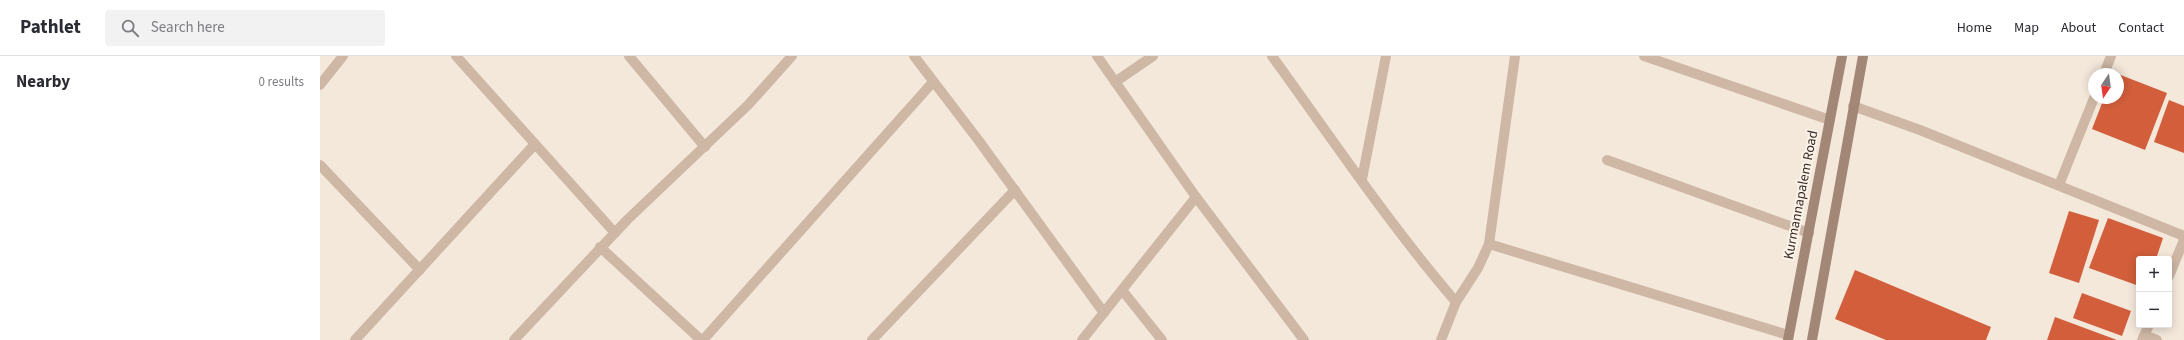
<!DOCTYPE html>
<meta charset="utf-8">
<style>
body{margin:0;font-family:"Source Sans 3",sans-serif;background:#f2f2f3;color:#2b2b33}
.controls{position:absolute;right:12px;bottom:12px;display:grid;overflow:hidden;border-radius:4px;box-shadow:0 2px 10px #0003}
.controls button{width:36px;height:36px;display:grid;place-items:center;padding:0;border:0;border-bottom:1px solid #e1e1e2;background:#fff;color:#2b2b33;font:20px sans-serif}
.compass{position:absolute;left:1768px;top:12px;width:36px;height:36px;border-radius:50%;background:#fff;box-shadow:0 2px 10px #0003;rotate:193deg}
.list{margin:0;padding:0;list-style:none}
h2{display:flex;justify-content:space-between;align-items:center;height:52px;margin:0;padding:0 16px;font-size:17px}
h2 small{font-size:13px;font-weight:400;color:#7c7c81}
.icon{flex:none;width:22px;height:22px;fill:none;stroke:currentColor;stroke-width:2;stroke-linecap:round;stroke-linejoin:round}
.map{position:relative;flex:none;width:1864px;height:284px;overflow:hidden}
header{display:flex;align-items:center;gap:24px;box-sizing:border-box;height:56px;padding:0 20px;background:#fff;border-bottom:1px solid #e1e1e2}
header strong{font-size:19px}
nav{display:flex;gap:22px;margin-inline-start:auto;font-size:14px}
.search{width:280px;height:36px;background:#f2f2f3;display:flex;align-items:center;gap:10px;box-sizing:border-box;padding:0 14px;border-radius:4px;color:#7c7c81;font-size:15px}
main{display:flex}
aside{flex:1;background:#fff}
.map>svg:first-child{display:block}
</style>
<header>
<strong>Pathlet</strong>
<div class="search"><svg class="icon" aria-label="search" viewBox="0 0 24 24"><circle cx="10" cy="10" r="6"/><path d="M15 15l6 6"/></svg>Search here</div>
<nav><a>Home</a><a>Map</a><a>About</a><a>Contact</a></nav>
</header>
<main>
<aside>
<h2>Nearby<small>0 results</small></h2>
<ul class="list">
</ul>
</aside>
<div class="map">
<svg width="1864" height="284" viewBox="0 0 1864 284">
<rect width="100%" height="100%" fill="#f4e8db"/>
<!-- building -->
<g fill="#d25e3b">
<path d="M1798,18l49,19 -22,57 -53,-21 12,-31h14z"/>
<path d="M1849,44l15,6v47l-30,-11z"/>
<path d="M1749,155l30,9 -20,63 -30,-10z"/>
<path d="M1788,162l55,20 -7,21h-17v27l-50,-18z"/>
<path d="M1535,214l136,57 -5,13h-100l-51,-21z"/>
<path d="M1762,237l49,18 -9,25 -49,-18z"/>
<path d="M1735,261l62,23h-70z"/>
</g>
<g fill="none" stroke-linecap="round" stroke-linejoin="round">
<!-- lane -->
<path stroke="#ceb7a5" stroke-width="10" d="M802,234l40,50"/>
<!-- street -->
<g stroke="#ceb7a5" stroke-width="10">
<path d="M136,0l159,177"/>
<path d="M309,0l76,91"/>
<path d="M594,0l65,85 125,172"/>
<path d="M777,0l99,141 108,143"/>
<path d="M952,0c60,83 117,168 184,246"/>
<path d="M1324,0l186,64"/>
<path d="M1784,18l7,-18"/>
<path d="M795,26l38,-26"/>
<path d="M0,29l23,-29"/>
<path d="M1533,50l67,24 264,106"/>
<path d="M1287,104l202,73"/>
<path d="M0,109l100,105"/>
<path d="M1042,123l24,-123"/>
<path d="M1739,129l35,-87"/>
<path d="M1169,188l299,91"/>
<path d="M280,191l101,93"/>
<path d="M1849,220l15,-36"/>
<path d="M1825,279l12,5"/>
<path d="M35,284l180,-196"/>
<path d="M194,284l113,-120 121,-115 44,-49"/>
<path d="M383,284l230,-258"/>
<path d="M552,284l143,-150"/>
<path d="M762,284l114,-143"/>
<path d="M1121,284l15,-38 22,-34 11,-24 26,-188"/>
<path d="M1822,284l7,-15"/>
</g>
<!-- secondary -->
<g stroke="#a28676" stroke-width="10">
<path d="M1468,284l54,-284"/>
<path d="M1492,284l51,-284"/>
</g>
</g>
<g text-anchor="middle" dominant-baseline="central" stroke-width="4" stroke-linejoin="round" paint-order="stroke">
<!-- street labels -->
<g font-size="14" fill="#392d27" stroke="#fbf2e8">
<text transform="translate(1481 139) rotate(-79)">Kurmannapalem Road</text>
</g>
</g>
</svg>
<div class="controls">
<button>+</button>
<button>−</button>
</div>
<svg class="compass" viewBox="-18 -18 36 36"><path d="M0-13l5 13h-10z" fill="#e53935"/><path d="M0 13l5-13h-10z" fill="#7c7c81"/></svg>
</div>
</main>
